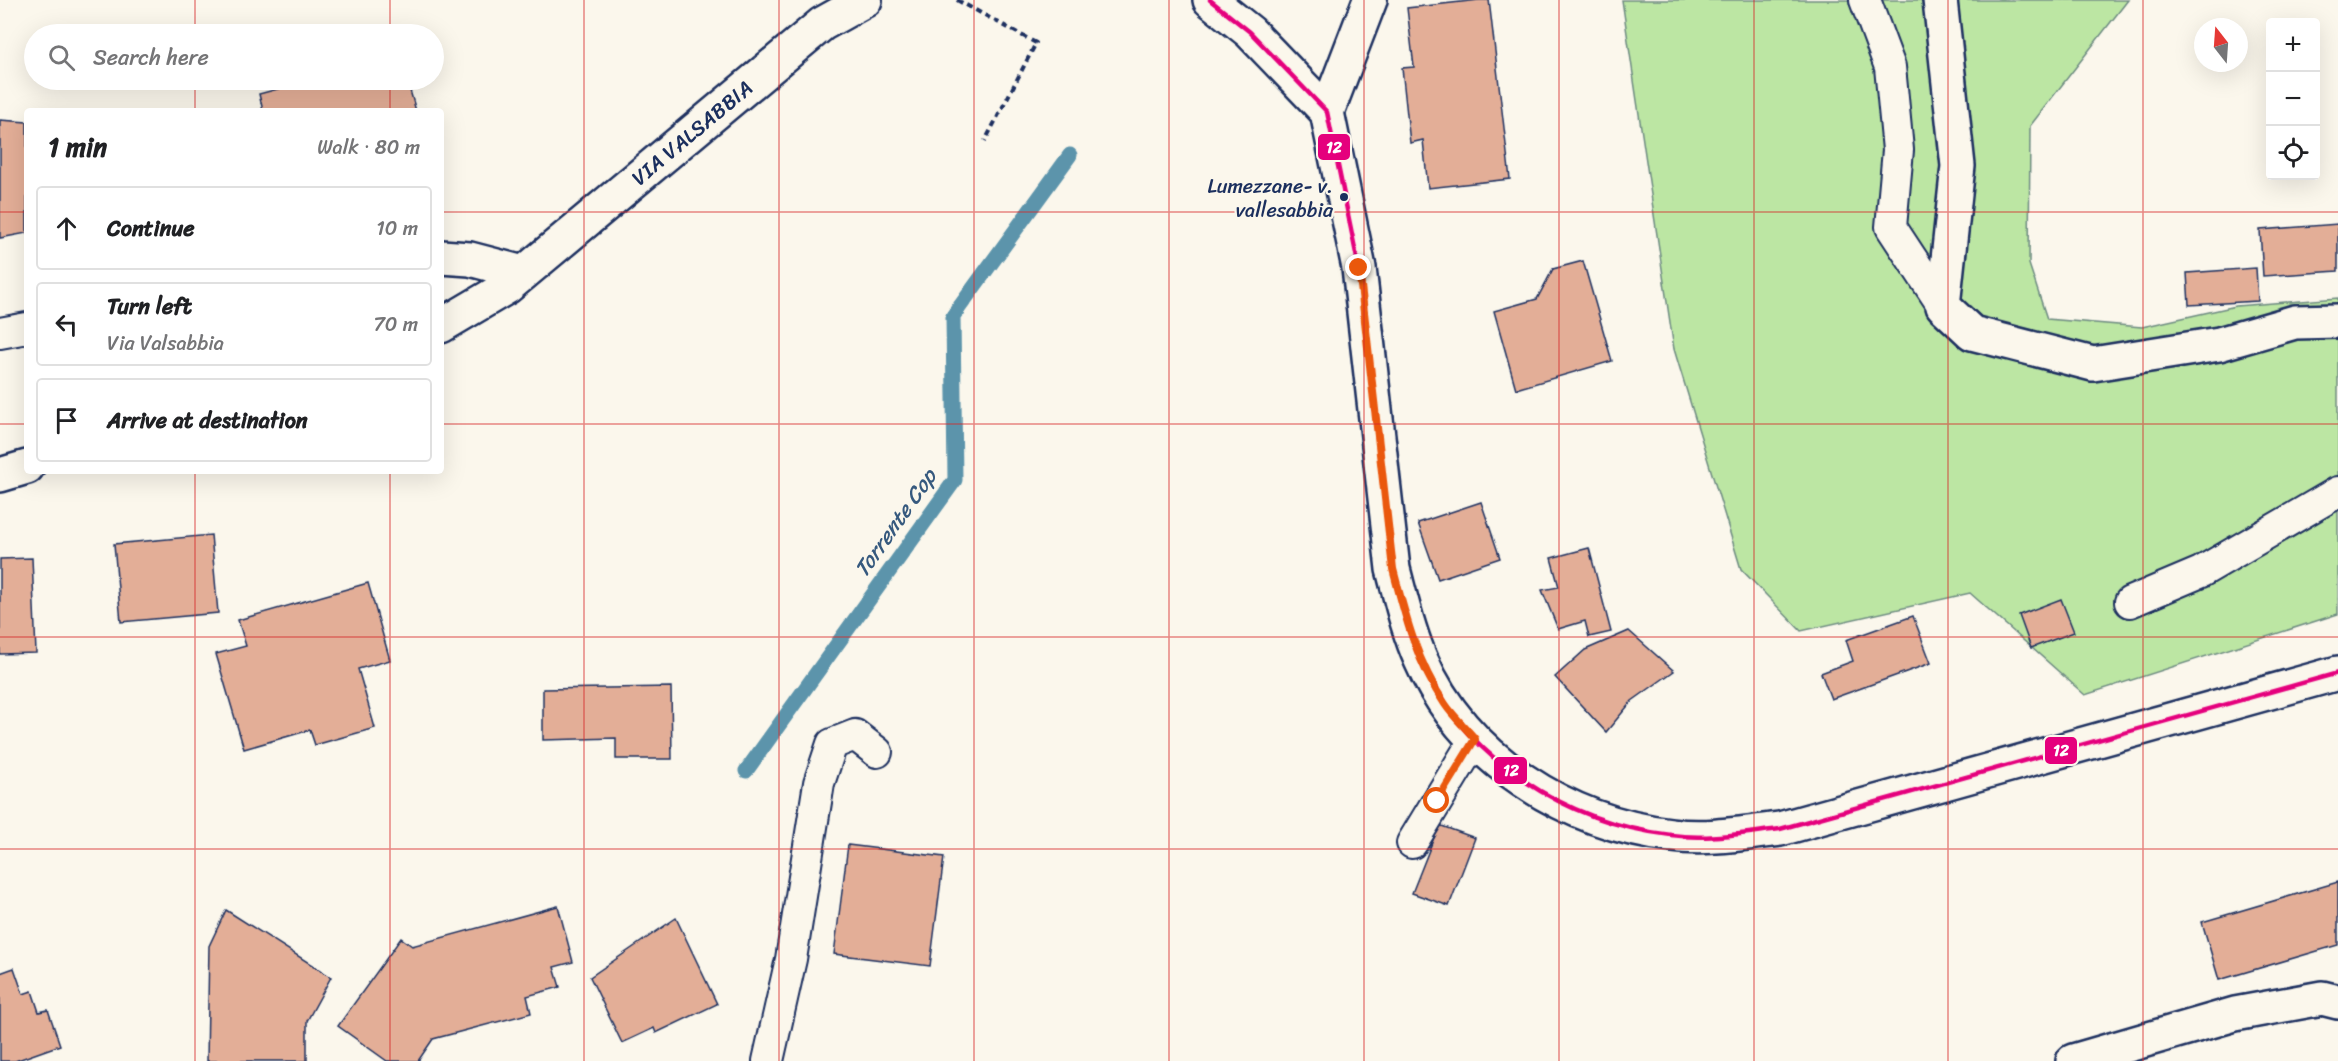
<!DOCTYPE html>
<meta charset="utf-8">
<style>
body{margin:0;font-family:Sriracha,sans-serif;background:#f2f2f2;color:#202124}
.controls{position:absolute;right:18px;top:18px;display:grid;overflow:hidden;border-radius:6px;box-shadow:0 6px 24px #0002}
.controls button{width:54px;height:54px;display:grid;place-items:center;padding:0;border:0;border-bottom:2px solid #e0e0e0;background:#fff;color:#202124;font:30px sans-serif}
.compass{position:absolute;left:2194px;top:18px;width:54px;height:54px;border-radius:50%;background:#fff;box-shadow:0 6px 24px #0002;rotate:343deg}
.stop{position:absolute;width:18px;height:18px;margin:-14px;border:4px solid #ea580c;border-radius:50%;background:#fff}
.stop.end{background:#ea580c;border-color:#fff;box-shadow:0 2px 6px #0008}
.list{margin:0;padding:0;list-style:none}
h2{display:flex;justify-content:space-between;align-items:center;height:78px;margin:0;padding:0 24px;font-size:26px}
h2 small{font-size:20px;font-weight:400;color:#757577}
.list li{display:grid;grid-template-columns:39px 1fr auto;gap:18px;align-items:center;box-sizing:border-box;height:84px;margin:0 12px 12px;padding:0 12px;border:2px solid #e0e0e0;border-radius:6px}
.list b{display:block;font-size:22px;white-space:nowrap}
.list p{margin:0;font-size:20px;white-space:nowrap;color:#757577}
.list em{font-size:20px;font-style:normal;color:#757577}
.icon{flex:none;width:33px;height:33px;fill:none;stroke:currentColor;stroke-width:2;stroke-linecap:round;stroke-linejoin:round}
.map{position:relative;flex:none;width:2338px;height:1061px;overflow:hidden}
.search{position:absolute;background:#fff;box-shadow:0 6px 24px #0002;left:24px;top:24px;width:420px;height:66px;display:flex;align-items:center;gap:15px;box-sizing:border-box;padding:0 21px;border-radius:33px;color:#757577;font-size:22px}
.panel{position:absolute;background:#fff;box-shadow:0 6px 24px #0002;left:24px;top:108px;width:420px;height:366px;border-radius:6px}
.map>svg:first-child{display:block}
</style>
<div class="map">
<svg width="2338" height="1061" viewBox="0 0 2338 1061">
<rect width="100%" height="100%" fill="#fbf7ec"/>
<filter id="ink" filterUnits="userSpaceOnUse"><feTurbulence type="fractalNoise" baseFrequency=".0167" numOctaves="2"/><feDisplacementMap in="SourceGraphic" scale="12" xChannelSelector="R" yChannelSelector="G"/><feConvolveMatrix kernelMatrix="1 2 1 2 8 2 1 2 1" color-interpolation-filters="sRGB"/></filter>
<g filter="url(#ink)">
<!-- green -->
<path fill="#bce6a3" stroke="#6c8a80" stroke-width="1.5" d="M1622,0h506l-98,126 -1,138 18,55 95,8 94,-21 102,-8v316l-253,81 -115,-102 -169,38 -60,-62 -67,-220z"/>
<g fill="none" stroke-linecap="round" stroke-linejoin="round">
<!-- stream -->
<path stroke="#5c94ab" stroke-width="15" d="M746,771l209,-291 -2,-164 117,-161"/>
</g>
<!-- building -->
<g fill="#e3ae97" stroke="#1b2f5e" stroke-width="1.5">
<path d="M1479,0h10l21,179 -82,9 -5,-48 -13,3 -8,-75 12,-1 -7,-59z"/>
<path d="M311,80h96l9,31h-153l-4,-17z"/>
<path d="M0,120l27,2v111l-27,5z"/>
<path d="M2338,224v47l-75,5 -3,-46z"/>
<path d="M1583,261l29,100 -96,28 -22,-78 43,-12 16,-30z"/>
<path d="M2256,268l2,33 -69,4 -2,-32z"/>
<path d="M1481,502l19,56 -62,21 -20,-56z"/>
<path d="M211,535l7,78 -97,9 -7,-78z"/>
<path d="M1589,548l22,84 -22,5 -4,-16 -27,8 -16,-39 17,-3 -8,-29z"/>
<path d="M32,558l4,95 -36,1v-95z"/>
<path d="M368,583l22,77 -32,9 17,59 -60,17 -5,-15 -66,19 -28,-95 30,-8 -8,-26z"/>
<path d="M2061,599l13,33 -43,16 -12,-33z"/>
<path d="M1913,616l18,47 -100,36 -10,-26 32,-12 -7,-21z"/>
<path d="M1629,631l45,40 -42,30 -26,31 -51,-55 30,-27z"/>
<path d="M671,687l1,72h-56v-21l-73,2v-51z"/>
<path d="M1439,825l36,13 -26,68 -37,-13z"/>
<path d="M848,845l96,12 -14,109 -96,-12z"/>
<path d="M2338,882v63l-119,35 -17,-58z"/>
<path d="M558,906l15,56 -19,5 6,20 -33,9 4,17 -98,26 -15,22h-31l-49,-35 63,-88 11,8z"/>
<path d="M226,910l105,67 -24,44v40h-100l2,-115z"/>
<path d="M676,918l41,86 -61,29 -2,-5 -32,15 -32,-66z"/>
<path d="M14,968l9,26 9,-3 7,21 9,-2 12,35 -45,16h-15v-88z"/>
</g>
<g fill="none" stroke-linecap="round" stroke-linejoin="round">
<defs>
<g id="service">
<path d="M1865,0l25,67 8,83 -7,77 52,79"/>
<path d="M0,333l27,-5"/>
<path d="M2130,602l71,-30 137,-80"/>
<path d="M1412,843l63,-104"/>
<path d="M768,1061l23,-102 28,-176 13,-39 23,-9 22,17"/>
</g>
<g id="minor">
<path d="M1940,0l18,166 -15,140 29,27 121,31 126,-20 76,-22 43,-1"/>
<path d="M1327,112l43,-112"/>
<path d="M441,257l29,2 53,14"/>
<path d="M2073,1061l162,-47 87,-16 16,4"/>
</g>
<g id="secondary">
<path d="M1210,0l40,32 77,80 32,156 34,301c8,30 15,62 28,91 43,99 146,163 250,175 36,5 74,-2 109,-6l558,-156"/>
<path d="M441,326l66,-39 315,-263 43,-24"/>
<path d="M0,475l27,-8"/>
</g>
</defs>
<!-- service casing -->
<use href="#service" stroke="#1b2f5e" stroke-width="34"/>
<!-- minor casing -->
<use href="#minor" stroke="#1b2f5e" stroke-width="38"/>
<!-- secondary casing -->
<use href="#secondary" stroke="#1b2f5e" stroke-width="38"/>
<!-- path -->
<path stroke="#1b2f5e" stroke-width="4" stroke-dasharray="6 4.5" stroke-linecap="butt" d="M957,0l79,43 -51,98"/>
<!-- service -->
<use href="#service" stroke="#fbf7ec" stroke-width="30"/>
<!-- minor -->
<use href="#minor" stroke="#fbf7ec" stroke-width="33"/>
<!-- secondary -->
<use href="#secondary" stroke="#fbf7ec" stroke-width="33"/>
<defs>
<path id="bus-1" d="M1210,0l40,32 77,80 32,156 34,301c8,30 15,62 28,91 43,99 146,163 250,175 36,5 74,-2 109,-6l558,-156"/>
</defs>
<!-- bus-1 casing -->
<use href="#bus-1" stroke="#fbf7ec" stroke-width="9"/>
<!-- bus-1 -->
<use href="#bus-1" stroke="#e5007d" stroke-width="4.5"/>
</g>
</g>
<g fill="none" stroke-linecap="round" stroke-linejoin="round" filter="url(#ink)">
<!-- route -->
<path stroke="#ea580c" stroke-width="8" d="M1359,268l34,301c12,47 24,94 52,135 8,12 20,23 30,35l-38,62"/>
</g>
<!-- grid -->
<path fill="none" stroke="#d62828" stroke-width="1.5" stroke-opacity="0.55" d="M195,0v34M390,0v34M584,0v1061M779,0v1061M974,0v1061M1169,0v1061M1364,0v1061M1559,0v1061M1754,0v1061M1948,0v1061M2143,0v1061M195,80v31M390,80v31M0,212h27M441,212h1897M0,424h27M441,424h1897M195,471v590M390,471v590M0,637h2338M0,849h2338"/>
<!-- markers -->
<circle fill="#1b2f5e" stroke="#fbf7ec" stroke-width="2" cx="1344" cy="197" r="5"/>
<g text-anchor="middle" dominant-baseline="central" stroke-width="4.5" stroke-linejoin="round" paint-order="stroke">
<!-- bus labels -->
<g font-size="20" fill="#1b2f5e" stroke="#fbf7ec" text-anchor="end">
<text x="1333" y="186">Lumezzane- v.<tspan x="1333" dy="24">vallesabbia</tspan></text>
</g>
<!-- street labels -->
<g font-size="21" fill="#1b2f5e" stroke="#fbf7ec">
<text transform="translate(692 133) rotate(-40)">VIA VALSABBIA</text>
</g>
<!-- water labels -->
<g font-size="22" font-style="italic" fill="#36597e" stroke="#fbf7ec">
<text transform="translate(895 523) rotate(-55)">Torrente Cop</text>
</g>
</g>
<g stroke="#fbf7ec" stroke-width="2">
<rect x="1317" y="133" width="34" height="28" rx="6" fill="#e5007d"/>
<rect x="2044" y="736" width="34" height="29" rx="6" fill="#e5007d"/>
<rect x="1493" y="756" width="35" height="29" rx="6" fill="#e5007d"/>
</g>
<g font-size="16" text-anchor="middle" font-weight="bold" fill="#fff">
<text x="1334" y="153">12</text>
<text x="2061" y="756">12</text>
<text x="1511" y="776">12</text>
</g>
</svg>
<div class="controls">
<button>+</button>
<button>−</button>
<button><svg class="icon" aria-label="locate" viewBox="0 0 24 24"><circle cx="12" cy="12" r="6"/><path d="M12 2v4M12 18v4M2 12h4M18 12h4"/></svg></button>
</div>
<svg class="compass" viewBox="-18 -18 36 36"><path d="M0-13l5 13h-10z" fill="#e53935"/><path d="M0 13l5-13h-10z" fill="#757577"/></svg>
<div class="stop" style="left:1437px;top:801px"></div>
<div class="stop end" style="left:1359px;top:268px"></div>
<div class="search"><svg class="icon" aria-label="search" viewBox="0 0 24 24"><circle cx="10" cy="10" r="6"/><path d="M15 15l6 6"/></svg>Search here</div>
<section class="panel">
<h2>1 min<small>Walk · 80 m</small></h2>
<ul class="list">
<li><svg class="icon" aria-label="ahead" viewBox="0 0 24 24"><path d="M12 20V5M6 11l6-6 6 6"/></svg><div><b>Continue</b></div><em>10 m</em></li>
<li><svg class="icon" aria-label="left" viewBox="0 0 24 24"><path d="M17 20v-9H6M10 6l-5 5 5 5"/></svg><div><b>Turn left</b><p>Via Valsabbia</p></div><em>70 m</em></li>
<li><svg class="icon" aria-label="arrive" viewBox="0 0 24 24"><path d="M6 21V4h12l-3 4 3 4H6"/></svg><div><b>Arrive at destination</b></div></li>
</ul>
</section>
</div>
